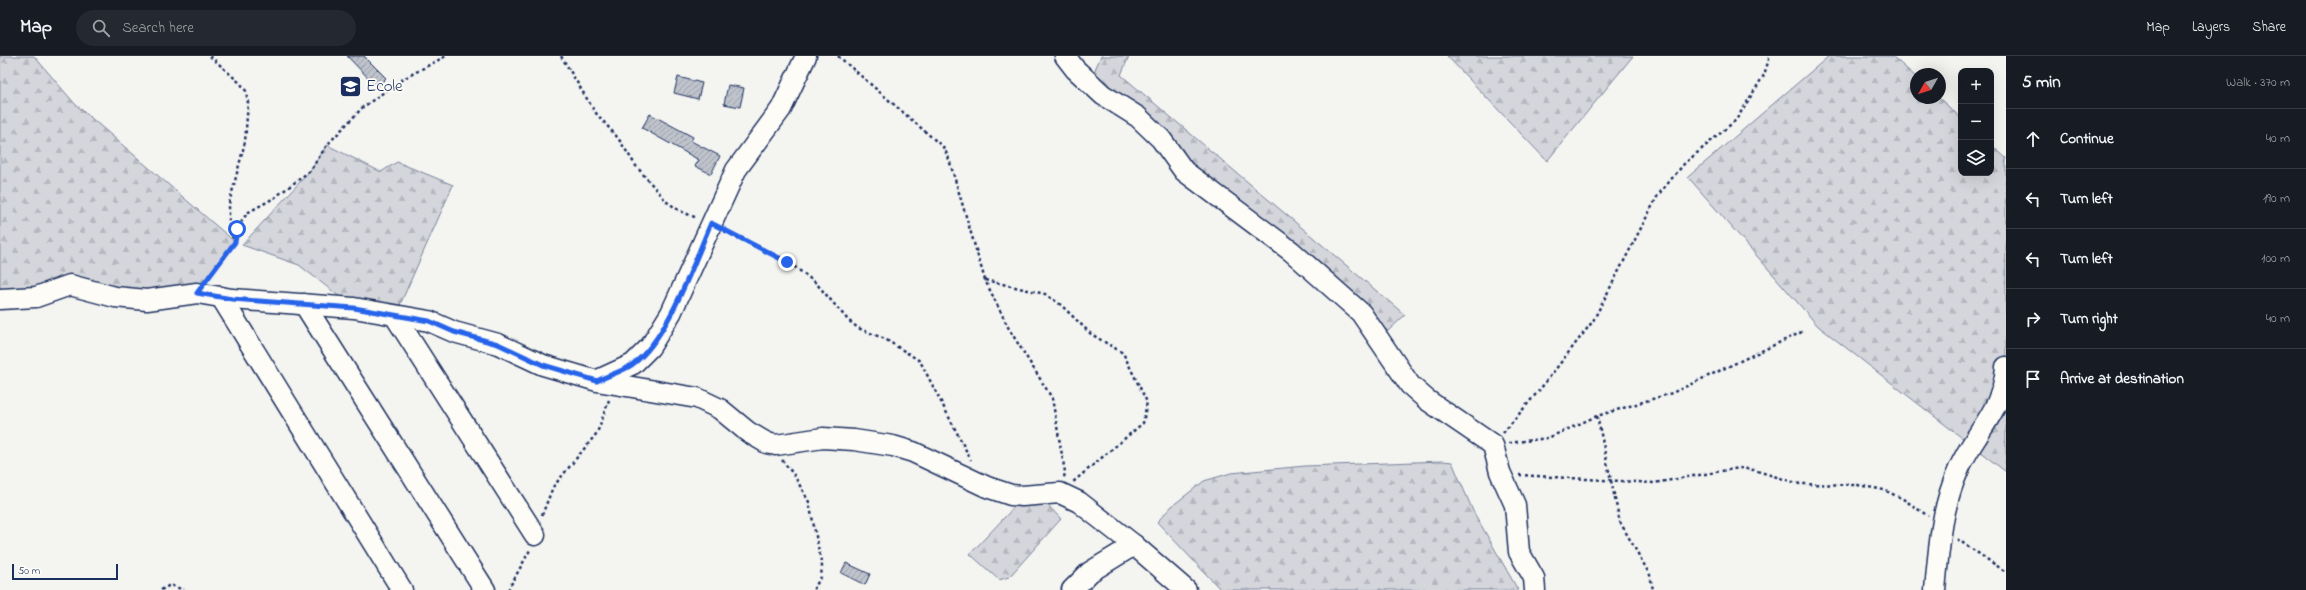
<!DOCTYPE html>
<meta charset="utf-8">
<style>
body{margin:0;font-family:"Indie Flower",sans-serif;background:#242831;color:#f1f3f6}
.controls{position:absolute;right:12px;top:12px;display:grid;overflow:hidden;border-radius:8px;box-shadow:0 4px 16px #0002}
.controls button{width:36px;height:36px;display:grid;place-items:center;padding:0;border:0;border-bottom:1px solid #363941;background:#171b24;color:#f1f3f6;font:20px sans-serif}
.compass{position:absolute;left:1910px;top:12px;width:36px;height:36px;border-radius:50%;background:#171b24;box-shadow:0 4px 16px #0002;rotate:231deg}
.scale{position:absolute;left:12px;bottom:10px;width:106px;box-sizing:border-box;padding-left:4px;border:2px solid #1b2f5e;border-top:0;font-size:11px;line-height:14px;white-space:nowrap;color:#1b2f5e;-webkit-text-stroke:3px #fdfcf7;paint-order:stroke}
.stop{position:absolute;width:12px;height:12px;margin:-9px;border:3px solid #2563eb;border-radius:50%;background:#fff}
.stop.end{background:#2563eb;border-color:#fff;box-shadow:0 1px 4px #0008}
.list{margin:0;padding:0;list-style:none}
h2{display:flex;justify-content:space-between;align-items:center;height:52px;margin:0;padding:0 16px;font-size:17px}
h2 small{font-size:13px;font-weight:400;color:#9ea1a6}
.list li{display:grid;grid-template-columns:26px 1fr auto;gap:12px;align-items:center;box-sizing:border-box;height:60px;padding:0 16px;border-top:1px solid #363941}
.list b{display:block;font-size:15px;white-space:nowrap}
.list em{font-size:13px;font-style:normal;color:#9ea1a6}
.icon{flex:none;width:22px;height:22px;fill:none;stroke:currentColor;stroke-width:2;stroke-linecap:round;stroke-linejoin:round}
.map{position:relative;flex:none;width:2006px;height:534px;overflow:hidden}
header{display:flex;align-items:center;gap:24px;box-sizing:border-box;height:56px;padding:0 20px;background:#171b24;border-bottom:1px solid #363941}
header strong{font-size:19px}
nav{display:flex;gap:22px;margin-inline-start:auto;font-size:14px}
.search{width:280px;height:36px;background:#242831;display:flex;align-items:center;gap:10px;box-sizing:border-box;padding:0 14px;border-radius:22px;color:#9ea1a6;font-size:15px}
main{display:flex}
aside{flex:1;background:#171b24}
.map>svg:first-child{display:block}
</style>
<header>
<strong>Map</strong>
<div class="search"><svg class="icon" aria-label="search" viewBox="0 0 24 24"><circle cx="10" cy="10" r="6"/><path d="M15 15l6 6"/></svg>Search here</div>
<nav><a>Map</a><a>Layers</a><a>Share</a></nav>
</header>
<main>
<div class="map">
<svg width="2006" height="534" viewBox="0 0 2006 534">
<defs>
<pattern id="forest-firs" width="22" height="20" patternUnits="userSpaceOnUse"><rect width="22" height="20" fill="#d4d6db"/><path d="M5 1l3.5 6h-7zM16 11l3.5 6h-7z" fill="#b5b8be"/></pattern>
<pattern id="building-hatch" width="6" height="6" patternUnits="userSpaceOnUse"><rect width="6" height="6" fill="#bfc3cc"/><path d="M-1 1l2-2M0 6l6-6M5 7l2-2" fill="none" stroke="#9a9fa9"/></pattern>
</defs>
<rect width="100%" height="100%" fill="#f4f4f1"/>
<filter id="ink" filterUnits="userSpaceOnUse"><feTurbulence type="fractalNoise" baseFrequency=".025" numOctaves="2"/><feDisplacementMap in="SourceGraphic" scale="8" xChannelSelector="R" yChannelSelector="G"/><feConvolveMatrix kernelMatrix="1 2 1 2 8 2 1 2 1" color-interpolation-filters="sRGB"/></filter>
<g filter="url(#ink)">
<!-- forest -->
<g fill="url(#forest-firs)" stroke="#78829c">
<path d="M0,0h34l41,48 160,138 -38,51 -50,7 -77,-15 -70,14z"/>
<path d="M1101,0h28l-8,19 284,240 -17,16 -27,-18 -272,-230z"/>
<path d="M1447,0h186l-86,105z"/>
<path d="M1829,0h63l24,21v21h23l22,20v55h30v-28l15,13v314l-188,-146 -130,-149z"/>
<path d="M327,89l54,27 16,-10 56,23 -58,131 -41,-8 -55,-43 -57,-20 68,-74z"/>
<path d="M1443,405l9,1 21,49 45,79h-297l-64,-68 15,-16 32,-25 27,-8 74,-7z"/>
<path d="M1020,445h24l17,18 -52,58 -10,3 -29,-26z"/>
</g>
<!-- building -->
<g fill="url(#building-hatch)" stroke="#1b2f5e">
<path d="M347,0h17l22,22 -9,9z"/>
<path d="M678,21l24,6 -4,16 -24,-6z"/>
<path d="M728,29l16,3 -4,19 -16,-3z"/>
<path d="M650,58l43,23 -2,4 29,15 -9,18 -16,-8 4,-6 -57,-32z"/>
<path d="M846,507l24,11 -5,11 -24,-12z"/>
</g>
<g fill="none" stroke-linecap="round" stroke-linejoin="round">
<defs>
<g id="minor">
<path d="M1065,0l10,13 28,26 35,22 23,22 23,32 107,80 70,62 49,72 17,15 66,45 7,27 15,33 4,47 15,26 1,12"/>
<path d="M221,241l181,293"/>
<path d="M0,243l36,-2 34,-12 45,12 32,3 50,-7 35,6 122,9 75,13 25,11 44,12 45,21 54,16 100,17 23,11 28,23 19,11 9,2 47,-7 31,2 39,6 20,6 74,35 24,8 11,1 38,-3 19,9 55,43 52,45"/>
<path d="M304,248l181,286"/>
<path d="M395,260l140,219"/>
<path d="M598,324l35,-16 17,-17 21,-34 65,-143 45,-61 25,-53"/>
<path d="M1072,534l18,-18 44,-27"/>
<path d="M1935,534c4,-41 6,-81 23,-119 16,-39 45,-59 48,-104"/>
</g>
</defs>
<!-- minor casing -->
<use href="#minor" stroke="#1b2f5e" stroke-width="23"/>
<!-- path -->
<g stroke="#1b2f5e" stroke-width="2.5" stroke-dasharray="3 3" stroke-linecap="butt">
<path d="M210,0l31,28 5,7 2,12 -3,39 -16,62v22l5,16"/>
<path d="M561,0l34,56 23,26 18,28 31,36 13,9 17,7"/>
<path d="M838,0l105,91 5,9 37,124 24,49 43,69 13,74 -1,6"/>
<path d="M725,175l62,30 29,22 32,37 10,8 27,11 35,22 51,99"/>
<path d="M208,222l27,-36 2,-13 10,-16 27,-15 36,-27 17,-26 36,-38 40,-28 43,-23"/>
<path d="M985,224l60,14 16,11 30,29 32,19 24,49 -4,21 -70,59"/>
<path d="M1597,360l23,106 30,53 3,15"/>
<path d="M1503,377l38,-45 52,-67 65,-126 26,-31 52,-44 28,-45 6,-19"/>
<path d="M1509,387l39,-5 49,-22 75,-23 132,-62"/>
<path d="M782,404l12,15 15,27 13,64 -1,11 -8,13"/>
<path d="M1519,419l135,8 85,-15 15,2 46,14 58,1 26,5 19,9 25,17"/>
<path d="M542,459l11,-28 44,-54 12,-33"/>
<path d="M1957,483l49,33"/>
<path d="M161,534l9,-5 14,5"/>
<path d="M508,534l22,-40"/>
</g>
<!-- minor -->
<use href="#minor" stroke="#fdfcf7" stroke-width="20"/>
</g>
</g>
<g fill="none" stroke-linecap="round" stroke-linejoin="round" filter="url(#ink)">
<!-- route -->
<path stroke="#2563eb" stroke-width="5" d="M237,173l-2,13 -38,51 35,6 122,9 75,13 25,11 44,12 45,21 54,16c12,-6 27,-10 36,-17 35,-25 61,-102 78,-141l76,39"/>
</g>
<!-- icons -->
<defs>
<symbol id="school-square" viewBox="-11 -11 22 22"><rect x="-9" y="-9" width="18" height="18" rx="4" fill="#1b2f5e" stroke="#fdfcf7"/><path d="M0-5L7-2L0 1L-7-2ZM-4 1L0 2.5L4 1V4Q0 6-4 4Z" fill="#fff"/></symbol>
</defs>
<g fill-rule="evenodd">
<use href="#school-square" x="338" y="18" width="25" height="25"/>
</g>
<g text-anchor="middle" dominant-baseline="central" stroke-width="3.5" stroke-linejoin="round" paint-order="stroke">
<!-- poi labels -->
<g font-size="17" fill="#1b2f5e" stroke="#fdfcf7" text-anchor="start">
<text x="366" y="30">Ecole</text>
</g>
</g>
</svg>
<div class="controls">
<button>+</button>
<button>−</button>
<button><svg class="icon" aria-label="layers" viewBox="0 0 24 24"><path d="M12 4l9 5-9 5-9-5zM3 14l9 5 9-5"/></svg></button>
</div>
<svg class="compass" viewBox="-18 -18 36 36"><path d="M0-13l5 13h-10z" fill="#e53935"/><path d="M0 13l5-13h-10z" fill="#9ea1a6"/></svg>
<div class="scale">50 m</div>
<div class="stop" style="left:237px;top:173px"></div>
<div class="stop end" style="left:787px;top:206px"></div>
</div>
<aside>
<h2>5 min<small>Walk · 370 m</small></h2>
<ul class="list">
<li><svg class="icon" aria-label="ahead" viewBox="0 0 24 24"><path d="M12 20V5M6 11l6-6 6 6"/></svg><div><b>Continue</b></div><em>40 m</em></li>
<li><svg class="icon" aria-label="left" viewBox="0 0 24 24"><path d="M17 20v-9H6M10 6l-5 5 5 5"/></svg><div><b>Turn left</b></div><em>190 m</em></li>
<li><svg class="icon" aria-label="left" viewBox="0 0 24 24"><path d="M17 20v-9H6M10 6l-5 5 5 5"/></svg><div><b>Turn left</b></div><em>100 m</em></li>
<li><svg class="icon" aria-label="right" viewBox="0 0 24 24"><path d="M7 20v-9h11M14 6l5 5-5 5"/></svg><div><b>Turn right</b></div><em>40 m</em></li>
<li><svg class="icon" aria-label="arrive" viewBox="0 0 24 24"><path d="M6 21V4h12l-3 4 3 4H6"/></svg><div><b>Arrive at destination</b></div></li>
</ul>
</aside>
</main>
